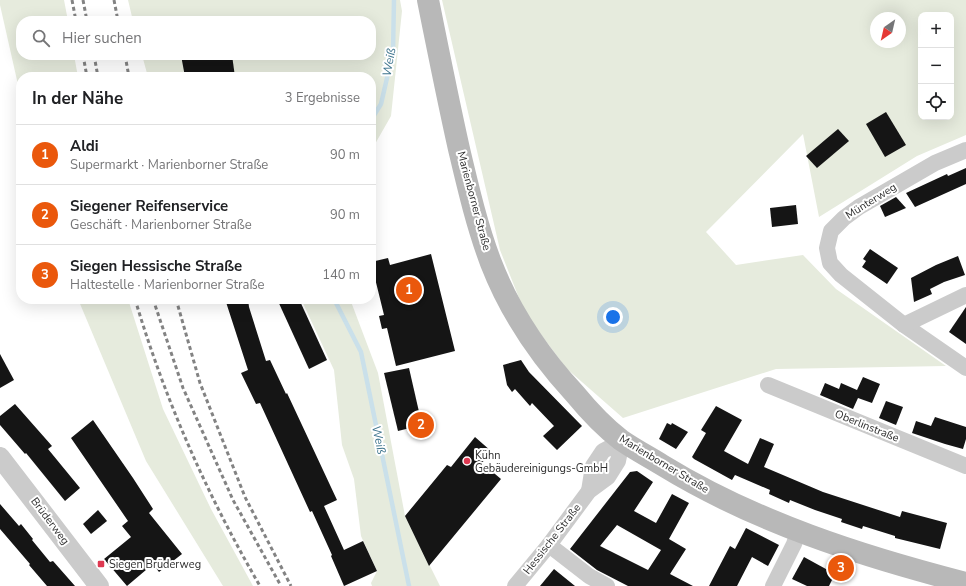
<!DOCTYPE html>
<html lang="de">
<meta charset="utf-8">
<style>
body{margin:0;font-family:"Nunito Sans",sans-serif;background:#f2f2f2;color:#202124}
.controls{position:absolute;right:12px;top:12px;display:grid;overflow:hidden;border-radius:8px;box-shadow:0 4px 16px #0002}
.controls button{width:36px;height:36px;display:grid;place-items:center;padding:0;border:0;border-bottom:1px solid #e0e0e0;background:#fff;color:#202124;font:20px sans-serif}
.compass{position:absolute;left:870px;top:12px;width:36px;height:36px;border-radius:50%;background:#fff;box-shadow:0 4px 16px #0002;rotate:214deg}
.you{position:absolute;left:613px;top:317px;width:14px;height:14px;margin:-10px;border:3px solid #fff;border-radius:50%;background:#1a73e8;box-shadow:0 0 0 6px #1a73e833}
.badge{display:grid;place-items:center;width:26px;height:26px;border-radius:50%;background:#ea580c;color:#fff;font-size:13px;font-weight:700}
.pin{position:absolute;translate:-50% -50%;border:2px solid #fff;box-shadow:0 1px 4px #0006}
.list{margin:0;padding:0;list-style:none}
h2{display:flex;justify-content:space-between;align-items:center;height:52px;margin:0;padding:0 16px;font-size:17px}
h2 small{font-size:13px;font-weight:400;color:#757577}
.list li{display:grid;grid-template-columns:26px 1fr auto;gap:12px;align-items:center;box-sizing:border-box;height:60px;padding:0 16px;border-top:1px solid #e0e0e0}
.list b{display:block;font-size:15px;white-space:nowrap}
.list p{margin:0;font-size:13px;white-space:nowrap;color:#757577}
.list em{font-size:13px;font-style:normal;color:#757577}
.icon{flex:none;width:22px;height:22px;fill:none;stroke:currentColor;stroke-width:2;stroke-linecap:round;stroke-linejoin:round}
.map{position:relative;flex:none;width:966px;height:586px;overflow:hidden}
.search{position:absolute;background:#fff;box-shadow:0 4px 16px #0002;left:16px;top:16px;width:360px;height:44px;display:flex;align-items:center;gap:10px;box-sizing:border-box;padding:0 14px;border-radius:16px;color:#757577;font-size:15px}
.panel{position:absolute;background:#fff;box-shadow:0 4px 16px #0002;left:16px;top:72px;width:360px;height:232px;border-radius:16px}
.map>svg:first-child{display:block}
</style>
<div class="map">
<svg width="966" height="586" viewBox="0 0 966 586">
<rect width="100%" height="100%" fill="#fff"/>
<!-- green -->
<g fill="#e6ebdd" fill-rule="evenodd">
<path d="M0,0h64l4,21h-47v34h53l4,22h-57v21l-21,-93z"/>
<path d="M128,0h272l2,11 -11,105 -20,35v-74h-223l-6,-22h229v-34h-238z"/>
<path d="M442,0h524v135l-49,21 -98,61 -16,-83 -97,98 30,33 67,-10 33,34 110,77 -170,3 -153,49 -57,-50 -41,-55 -25,-63zM921,15h30v102h-30zM876,18h24v24h-24z"/>
<path d="M78,299h50l35,110 48,100 42,77h-30l-77,-125z"/>
<path d="M301,299h49l28,74 27,143 35,70h-68l-1,-3 6,-12 -16,-35 -7,-57 -12,-34 -8,-75z"/>
</g>
<g fill="none" stroke-linecap="round" stroke-linejoin="round">
<!-- stream -->
<g stroke="#cae0ea" stroke-width="4.5">
<path d="M371,120l10,-16 12,-52 1,-52"/>
<path d="M334,299l27,53 48,234"/>
</g>
</g>
<!-- building -->
<g fill="#151515" fill-rule="evenodd">
<path d="M181,55h51l3,22h-50z"/>
<path d="M886,112l20,33 -21,12 -19,-33z"/>
<path d="M838,129l11,12 -32,27 -11,-12z"/>
<path d="M966,168v16l-51,23 -9,-14 41,-19 1,2z"/>
<path d="M896,197l10,11 -21,9 -5,-11z"/>
<path d="M796,205l2,19 -26,3 -2,-19z"/>
<path d="M870,249l28,19 -11,16 -25,-17 4,-6 -3,-2z"/>
<path d="M431,254l24,97 -59,15 -9,-38 -5,1 -3,-13 5,-1 -13,-53 17,-4 2,7z"/>
<path d="M958,256l7,19 -21,7 -14,7 2,5 -18,8 -3,-24 25,-13z"/>
<path d="M225,299h23l1,8 17,54 4,-1 16,34 1,-1 50,107 -13,6 20,44 19,-9 14,30 -33,15 -13,-30 1,-1 -20,-44 -2,1 -50,-109 -4,1 -15,-31 7,-3z"/>
<path d="M277,299h22l28,61 -18,9z"/>
<path d="M966,307v37l-17,-12z"/>
<path d="M0,354l14,26 -14,8z"/>
<path d="M521,360l8,12 53,54 -25,24 -14,-14 11,-10 -22,-23 -2,3 -15,-17 -3,3 -5,-7 -4,-20z"/>
<path d="M409,368l13,57 -24,6 -14,-58z"/>
<path d="M863,377l17,7 -8,19 -14,-5 -5,11 -33,-14 5,-12 14,6 2,-6 16,7z"/>
<path d="M886,401l17,6 -7,18 -17,-7z"/>
<path d="M15,404l37,42 -4,3 32,39 -15,13 -39,-48 -1,1 -25,-29v-9z"/>
<path d="M716,406l26,14 -18,31 24,13 12,-26 14,6 -10,23 59,25 77,25 2,-6 45,12 -7,26 -45,-11v-2l-32,-10 -1,3 -21,-7 1,-3 -27,-9 -25,-10 -1,3 -20,-9 1,-4 -35,-15 -3,5 -38,-21 -2,-2 14,-24 -5,-3z"/>
<path d="M935,417l31,10v12l-3,10 -18,-5 -33,-11 4,-12 15,5z"/>
<path d="M93,420l40,58 20,31 -4,4 33,41 -23,18 -6,-8 -26,22 -23,-27 27,-22 -9,-11 6,-5 -57,-83z"/>
<path d="M667,423l4,2 1,-2 16,9 -12,17 -17,-10z"/>
<path d="M475,437l16,14 -9,12 19,16 -72,87 -24,-50 42,-51 4,2z"/>
<path d="M637,471l16,11 -19,29 22,12 16,-29 17,9 -20,36 17,10 -16,25 23,12h-65l-31,-16 -27,-21 60,-77zM617,525l44,25 -13,20 -48,-24z"/>
<path d="M0,504l19,22 2,-2 12,15 -1,1 18,22 3,-1 22,25h-28l-18,-21 1,-1 -30,-35z"/>
<path d="M98,510l9,11 -16,13 -8,-10z"/>
<path d="M746,528l33,17 -11,21 -16,-9 -15,29h-28l21,-40 5,3z"/>
<path d="M804,557l31,17 -6,12h-22l-15,-7z"/>
<path d="M554,569l21,17h-35z"/>
</g>
<g fill="none" stroke-linecap="round" stroke-linejoin="round">
<!-- minor -->
<g stroke="#cbcbcb" stroke-width="16">
<path d="M966,150l-31,13 -76,44 -15,11 -13,13 -4,17 3,15 11,12 63,50 62,43"/>
<path d="M904,325l62,-30"/>
<path d="M768,385l198,81"/>
<path d="M589,491l4,-25 10,-15 19,-10"/>
<path d="M549,545l40,31 18,10"/>
<path d="M515,586l34,-41 40,-54 19,-14 10,-16 4,-20"/>
<path d="M773,586l21,-42 4,-12"/>
</g>
<!-- tertiary -->
<path stroke="#cbcbcb" stroke-width="20" d="M0,457l99,129"/>
<!-- secondary -->
<path stroke="#b8b8b8" stroke-width="22" d="M428,0c10,50 20,100 31,149 9,38 18,77 32,114 19,49 48,92 84,131 14,17 29,33 46,46 13,9 28,17 41,25 93,57 199,91 304,118"/>
<!-- rail -->
<g stroke="#838383" stroke-width="3" stroke-dasharray="4 3" stroke-linecap="butt">
<path d="M72,0l4,21"/>
<path d="M83,0l4,21"/>
<path d="M114,0l4,21"/>
<path d="M83,55l4,22"/>
<path d="M94,55l4,22"/>
<path d="M125,55l4,22"/>
<path d="M135,299c30,101 72,196 125,287"/>
<path d="M153,299l30,89 50,112 48,86"/>
<path d="M176,299l24,84 45,114 46,89"/>
</g>
</g>
<!-- markers -->
<g fill="#de3851" stroke="#fff" stroke-width="1.5">
<circle cx="467" cy="461" r="4"/>
<rect x="97" y="560" width="8" height="8" rx="2"/>
</g>
<g text-anchor="middle" dominant-baseline="central" stroke-width="4" stroke-linejoin="round" paint-order="stroke">
<!-- street labels -->
<g font-size="11" fill="#2e2e2e" stroke="#fff">
<text transform="translate(474 201) rotate(75)">Marienborner Straße</text>
<text transform="translate(871 201) rotate(-32)">Münterweg</text>
<text transform="translate(867 426) rotate(22)">Oberlinstraße</text>
<text transform="translate(664 464) rotate(31)">Marienborner Straße</text>
<text transform="translate(50 521) rotate(53)">Brüderweg</text>
<text transform="translate(552 539) rotate(-52)">Hessische Straße</text>
</g>
<!-- poi labels -->
<g font-size="11" fill="#2e2e2e" stroke="#fff" text-anchor="start">
<text x="475" y="455">Kühn<tspan x="475" dy="13">Gebäudereinigungs-GmbH</tspan></text>
<text x="109" y="564">Siegen Brüderweg</text>
</g>
<!-- water labels -->
<g font-size="12" font-style="italic" fill="#3f758e" stroke="#fff">
<text transform="translate(389 62) rotate(-80)">Weiß</text>
<text transform="translate(379 440) rotate(78)">Weiß</text>
</g>
</g>
</svg>
<div class="controls">
<button>+</button>
<button>−</button>
<button><svg class="icon" aria-label="locate" viewBox="0 0 24 24"><circle cx="12" cy="12" r="6"/><path d="M12 2v4M12 18v4M2 12h4M18 12h4"/></svg></button>
</div>
<svg class="compass" viewBox="-18 -18 36 36"><path d="M0-13l5 13h-10z" fill="#e53935"/><path d="M0 13l5-13h-10z" fill="#757577"/></svg>
<div class="you"></div>
<div class="pin badge" style="left:409px;top:290px">1</div>
<div class="pin badge" style="left:421px;top:425px">2</div>
<div class="pin badge" style="left:841px;top:568px">3</div>
<div class="search"><svg class="icon" aria-label="search" viewBox="0 0 24 24"><circle cx="10" cy="10" r="6"/><path d="M15 15l6 6"/></svg>Hier suchen</div>
<section class="panel">
<h2>In der Nähe<small>3 Ergebnisse</small></h2>
<ul class="list">
<li><span class="badge">1</span><div><b>Aldi</b><p>Supermarkt · Marienborner Straße</p></div><em>90 m</em></li>
<li><span class="badge">2</span><div><b>Siegener Reifenservice</b><p>Geschäft · Marienborner Straße</p></div><em>90 m</em></li>
<li><span class="badge">3</span><div><b>Siegen Hessische Straße</b><p>Haltestelle · Marienborner Straße</p></div><em>140 m</em></li>
</ul>
</section>
</div>
